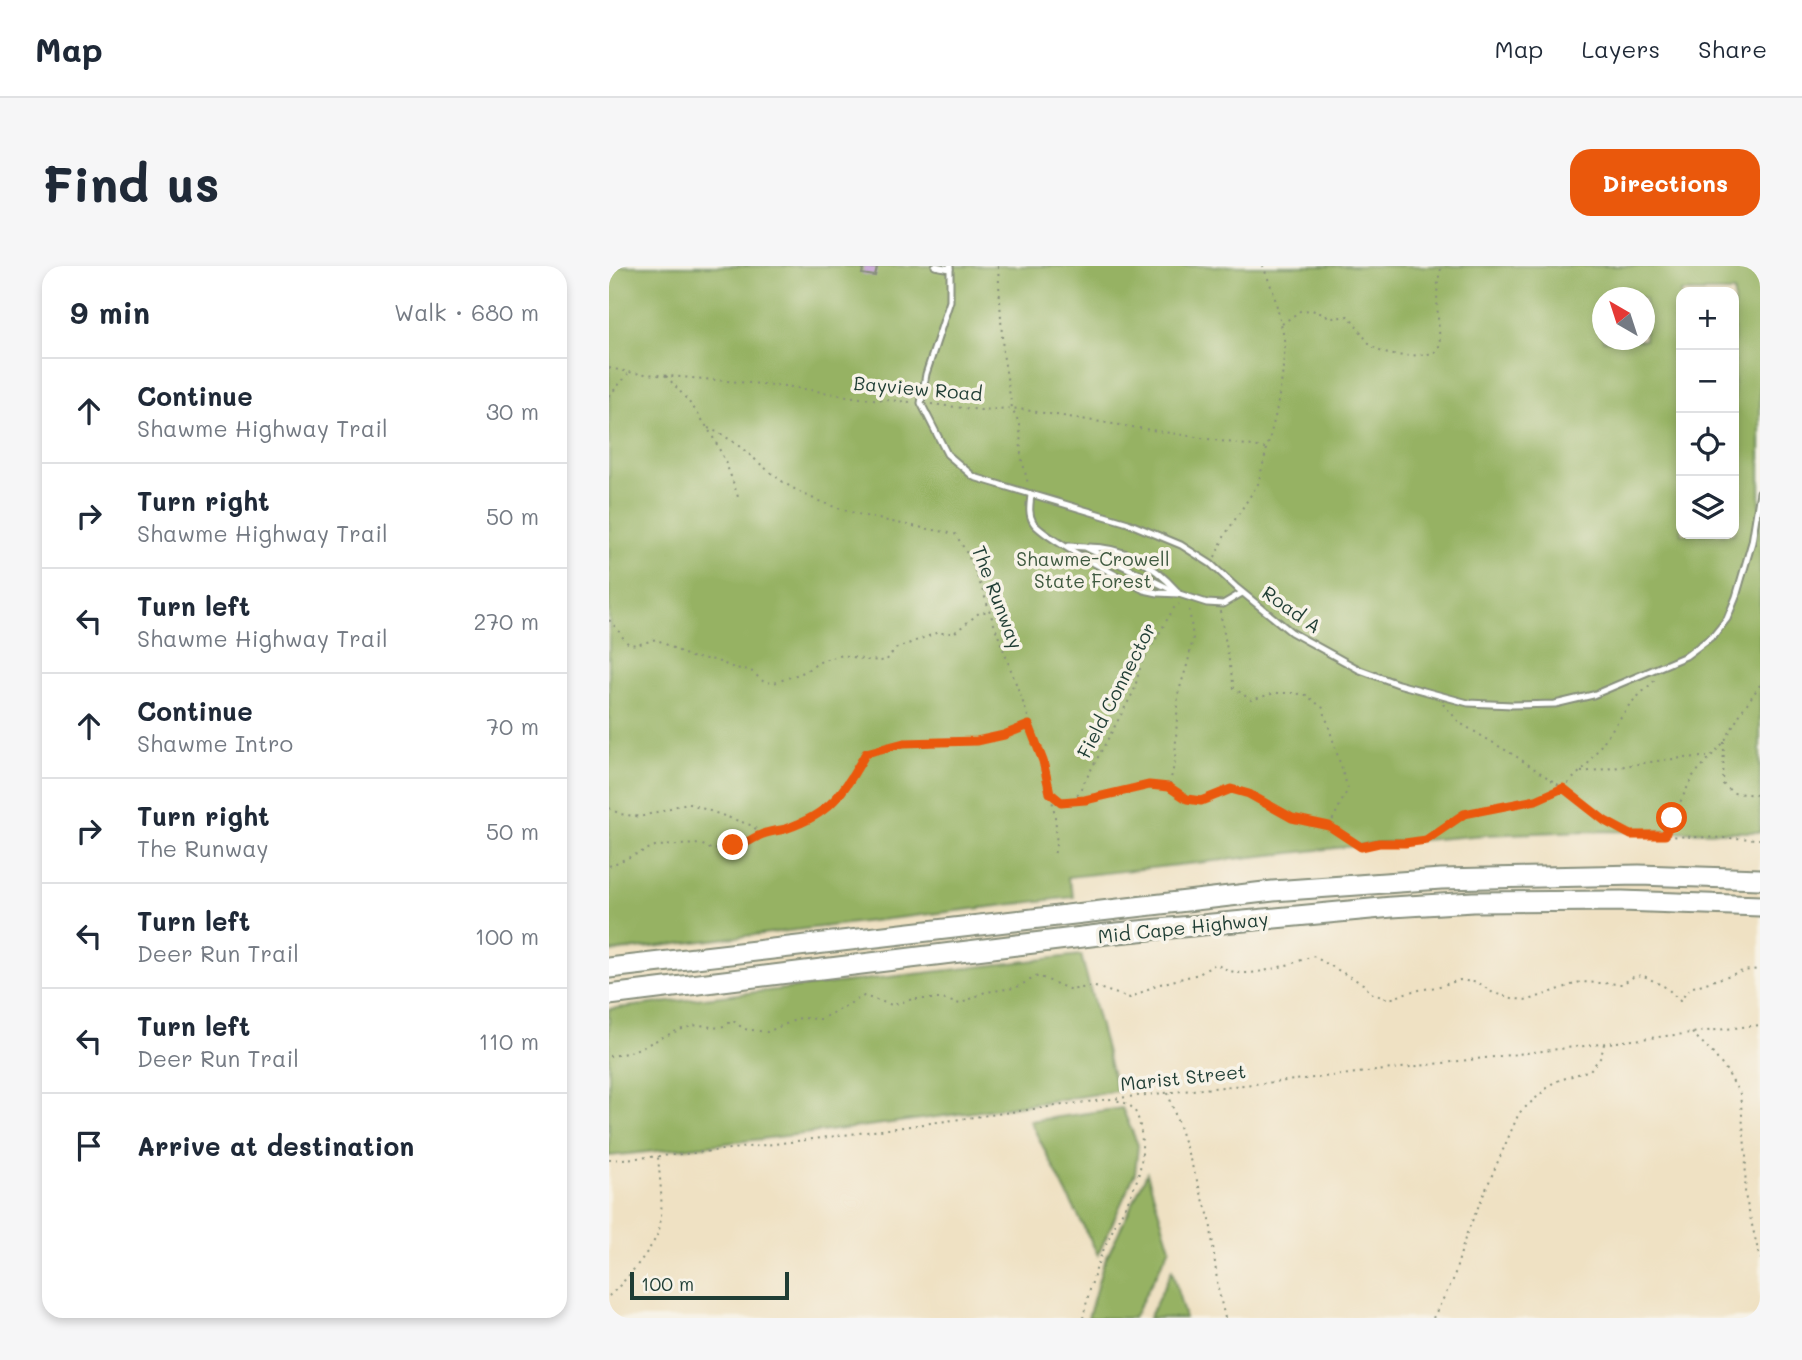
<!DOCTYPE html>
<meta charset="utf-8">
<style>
body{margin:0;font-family:Mali,sans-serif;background:#f6f6f7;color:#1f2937}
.controls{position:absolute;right:21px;top:21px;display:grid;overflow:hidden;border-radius:14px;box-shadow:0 4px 10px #0003}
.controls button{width:63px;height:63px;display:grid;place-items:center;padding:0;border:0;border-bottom:2px solid #e0e1e3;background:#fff;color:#1f2937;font:35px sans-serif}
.compass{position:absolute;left:983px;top:21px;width:63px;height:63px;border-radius:50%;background:#fff;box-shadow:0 4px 10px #0003;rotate:321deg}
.scale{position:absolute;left:21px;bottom:18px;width:159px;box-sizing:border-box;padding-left:7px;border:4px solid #1f3d34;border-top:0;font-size:19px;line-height:24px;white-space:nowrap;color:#1f3d34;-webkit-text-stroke:5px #f7f3e8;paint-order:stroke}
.stop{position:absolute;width:21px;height:21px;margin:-16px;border:5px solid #ea580c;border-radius:50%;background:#fff}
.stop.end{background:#ea580c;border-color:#fff;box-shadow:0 2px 7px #0008}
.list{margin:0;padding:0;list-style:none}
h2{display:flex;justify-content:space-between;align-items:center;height:91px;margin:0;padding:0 28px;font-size:30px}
h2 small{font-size:23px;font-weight:400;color:#747a83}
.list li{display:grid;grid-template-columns:46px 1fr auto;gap:21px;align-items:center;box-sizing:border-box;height:105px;padding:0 28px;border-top:2px solid #e0e1e3}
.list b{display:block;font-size:26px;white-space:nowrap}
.list p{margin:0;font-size:23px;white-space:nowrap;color:#747a83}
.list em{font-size:23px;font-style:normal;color:#747a83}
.icon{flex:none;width:38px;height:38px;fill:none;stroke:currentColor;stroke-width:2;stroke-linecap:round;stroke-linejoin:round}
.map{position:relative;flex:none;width:1151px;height:1052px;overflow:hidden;border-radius:21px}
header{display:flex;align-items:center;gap:42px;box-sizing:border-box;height:98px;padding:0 35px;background:#fff;border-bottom:2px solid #e0e1e3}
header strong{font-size:33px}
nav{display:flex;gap:38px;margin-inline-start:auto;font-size:24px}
.intro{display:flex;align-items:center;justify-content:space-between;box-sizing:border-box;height:168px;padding:0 42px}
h1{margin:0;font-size:49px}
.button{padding:18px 32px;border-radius:21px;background:#ea580c;color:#fff;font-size:24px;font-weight:700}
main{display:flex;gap:42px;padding:0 42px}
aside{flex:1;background:#fff;border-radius:21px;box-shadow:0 4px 10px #0003}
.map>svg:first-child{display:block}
</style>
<header>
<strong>Map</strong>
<nav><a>Map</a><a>Layers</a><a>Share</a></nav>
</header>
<div class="intro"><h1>Find us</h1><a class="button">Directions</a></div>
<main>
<aside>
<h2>9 min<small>Walk · 680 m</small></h2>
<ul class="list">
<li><svg class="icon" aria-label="ahead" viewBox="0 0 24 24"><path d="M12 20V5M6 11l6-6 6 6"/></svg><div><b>Continue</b><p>Shawme Highway Trail</p></div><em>30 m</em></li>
<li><svg class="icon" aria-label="right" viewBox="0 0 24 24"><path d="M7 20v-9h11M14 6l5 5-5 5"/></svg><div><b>Turn right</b><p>Shawme Highway Trail</p></div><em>50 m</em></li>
<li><svg class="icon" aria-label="left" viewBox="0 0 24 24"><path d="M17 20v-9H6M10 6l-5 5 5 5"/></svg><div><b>Turn left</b><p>Shawme Highway Trail</p></div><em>270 m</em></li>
<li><svg class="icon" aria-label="ahead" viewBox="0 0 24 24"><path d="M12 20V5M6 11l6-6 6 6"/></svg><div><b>Continue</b><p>Shawme Intro</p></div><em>70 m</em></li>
<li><svg class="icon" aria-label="right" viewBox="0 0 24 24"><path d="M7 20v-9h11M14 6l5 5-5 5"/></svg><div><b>Turn right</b><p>The Runway</p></div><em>50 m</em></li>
<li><svg class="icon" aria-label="left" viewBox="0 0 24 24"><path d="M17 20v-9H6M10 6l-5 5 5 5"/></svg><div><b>Turn left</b><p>Deer Run Trail</p></div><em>100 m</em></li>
<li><svg class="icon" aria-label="left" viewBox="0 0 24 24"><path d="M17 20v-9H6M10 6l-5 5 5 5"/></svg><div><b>Turn left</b><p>Deer Run Trail</p></div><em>110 m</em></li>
<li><svg class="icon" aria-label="arrive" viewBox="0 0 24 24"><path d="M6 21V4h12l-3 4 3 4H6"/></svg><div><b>Arrive at destination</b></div></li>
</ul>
</aside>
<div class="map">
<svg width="1151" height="1052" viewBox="0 0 1151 1052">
<rect width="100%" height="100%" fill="#f7f3e8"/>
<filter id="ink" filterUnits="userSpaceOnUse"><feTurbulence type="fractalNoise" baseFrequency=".0143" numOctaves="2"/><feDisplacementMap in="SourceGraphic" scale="14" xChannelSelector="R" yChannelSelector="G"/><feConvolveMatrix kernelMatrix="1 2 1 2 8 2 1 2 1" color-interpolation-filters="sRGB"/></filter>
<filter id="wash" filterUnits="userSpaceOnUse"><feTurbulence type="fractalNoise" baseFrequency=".00686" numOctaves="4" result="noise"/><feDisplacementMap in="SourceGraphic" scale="28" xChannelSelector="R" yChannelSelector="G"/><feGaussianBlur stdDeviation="1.57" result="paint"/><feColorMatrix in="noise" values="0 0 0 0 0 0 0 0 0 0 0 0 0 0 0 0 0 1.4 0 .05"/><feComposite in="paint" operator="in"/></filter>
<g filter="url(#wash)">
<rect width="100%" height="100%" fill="#efe1c3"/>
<!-- forest -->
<g fill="#96b264" stroke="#5a784c" stroke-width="2" fill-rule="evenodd">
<path d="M0,0h1151v566l-177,-1 -98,4 -112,9 -306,33 7,20 -465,55zM1072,26h53v242h-53zM994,32h42v42h-42z"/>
<path d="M472,689l36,136c-169,26 -338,47 -508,65v-147z"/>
<path d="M513,842l16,37 -3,28 -37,82 -68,-134z"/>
<path d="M538,907l23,75 -37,70h-45l15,-53z"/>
<path d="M563,1004l13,48h-36z"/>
</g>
<g id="blocks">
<!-- building -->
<path fill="#c29dd5" d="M255,0l13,2 -2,8 -13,-2z"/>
</g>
</g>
<g filter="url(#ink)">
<use href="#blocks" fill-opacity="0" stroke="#878f7c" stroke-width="2"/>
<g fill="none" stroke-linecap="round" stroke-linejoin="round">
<defs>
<g id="service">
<path d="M326,0l15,3"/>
<path d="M341,0v35l-24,73 -5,29 26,51 27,23 154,46 53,22 30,19 26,24 54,44 69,38 38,14 70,19 44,2 43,-1 38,-9 93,-39 28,-21 13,-16 9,-22 16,-55 8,-50"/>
<path d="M422,229c-1,9 -3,19 2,27 9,16 90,56 111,68l14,3 21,1 28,9 16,1 19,-11"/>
<path d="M460,280l16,1 93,46"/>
<path d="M480,281c35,0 65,18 88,44"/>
</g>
<g id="motorway">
<path d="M0,702l664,-77 168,-12 198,-4 121,4"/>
<path d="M0,729l498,-61 285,-27 81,-5 149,-1 138,5"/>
</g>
</defs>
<!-- service casing -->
<use href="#service" stroke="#878f7c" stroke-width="9"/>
<!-- motorway casing -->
<use href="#motorway" stroke="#878f7c" stroke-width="23"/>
<!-- path -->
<g stroke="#878f7c" stroke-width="2" stroke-dasharray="2 5" stroke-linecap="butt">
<path d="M389,0l5,87 9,55 8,17 1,30 7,29"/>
<path d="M673,58l18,-13 12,-1 21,8 15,-2c9,8 13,18 21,27 15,17 45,13 65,10l6,-8c-1,-24 -7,-56 2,-79"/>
<path d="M0,102l25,5 151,13 75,12 51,4"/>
<path d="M57,110c37,39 56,70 72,121"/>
<path d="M0,130l19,-22"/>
<path d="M322,138l49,6 32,-2 253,40"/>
<path d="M99,162c33,13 53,41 83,59 48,29 110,36 164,47 22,31 31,69 44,104 17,47 69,172 55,217"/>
<path d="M606,291l10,-22 33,-51 18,-71 6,-35 3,-33 -2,-12 -9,-39 -11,-28"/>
<path d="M611,345l14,77 17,12 24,-7h18l13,2 17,13 25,81 -18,36"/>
<path d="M0,354c22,21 10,32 47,19l34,18 25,3 19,8 16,2 14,12 10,1 30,-11 19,-12 20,-5 24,5 19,1 9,-12 41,-16h18l25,-20 10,-2"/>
<path d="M834,438l17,19 57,34 46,31 24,-23 43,-61 26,-25"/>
<path d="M1115,476l-1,42 10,9 27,2"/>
<path d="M972,506c42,-4 84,-15 126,-15"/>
<path d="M560,521l18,12 14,2 30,-12 18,5 43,24 37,8 32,21 18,-4h26l21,-3 38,-26 72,-14 27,-12 42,33 26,14 129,4"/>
<path d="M442,527l10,9c37,-3 72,-19 108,-15l6,-26 3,-67 10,-32 5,-24 -4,-31"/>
<path d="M465,535l60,-110 7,-27 33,-56 5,-4"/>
<path d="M0,542l11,6 20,3 47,-14 66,23 7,8"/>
<path d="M1056,567l28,-57 31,-34 19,-33 17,-24"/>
<path d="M0,600l46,-20 46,-2 11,6 30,-4 19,-11 25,-7 40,-18 13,-12 27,-45 38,-10 73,-2 27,-6 24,-10"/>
<path d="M1083,767l18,17 16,20 14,24 6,63 -1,38 15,64"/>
<path d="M0,790c29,-2 55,-23 83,-30 16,-4 25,9 40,-6l12,9 23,3 33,-14 21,1 43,-23 28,9 21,-6h29l18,5 25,-12 30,-4 23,-12 33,14 21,-4 38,12 26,-13 43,-11 16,-10c9,4 17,9 27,9 20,1 52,-10 71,-17l50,28 8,9 13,5h10l14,-6 28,-5 24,-7 19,3 14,10 23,6 13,1 51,-18 42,2 11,-7 9,-2 25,13 13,13 10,-13 53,-17 17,-2"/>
<path d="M559,827l42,127 8,69 7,29"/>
<path d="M0,894c163,-11 324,-39 486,-59 63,-8 127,-14 191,-20 158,-17 316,-38 474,-56"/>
<path d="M0,1030c13,-11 46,-50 50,-66 5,-23 1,-49 -1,-73"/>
<path d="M474,1052c5,-22 11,-46 20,-67 19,-47 47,-70 37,-125 -3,-17 -10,-24 -27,-26"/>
<path d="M824,1052l20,-38 13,-45 53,-122 35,-31 36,-12 11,-13 3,-13"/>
</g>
<!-- service -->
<use href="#service" stroke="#fff" stroke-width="5"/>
<!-- motorway -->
<use href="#motorway" stroke="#fff" stroke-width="19"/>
</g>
</g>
<g fill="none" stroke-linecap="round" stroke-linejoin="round" filter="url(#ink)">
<!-- route -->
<path stroke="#ea580c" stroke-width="9" d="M124,579c12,1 19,-7 30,-11 7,-3 15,-3 22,-5 46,-15 58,-36 81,-76l38,-10 73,-2 27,-6 25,-10 14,36 7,32 11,9 24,-2 64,-15 20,2 18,12 14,2 30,-12 18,5 43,24 37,8 32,21 18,-4h26l21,-3 38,-26 72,-14 27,-12 42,33 26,14h34l7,-17"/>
</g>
<g text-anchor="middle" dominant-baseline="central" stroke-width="7" stroke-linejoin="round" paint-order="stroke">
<!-- street labels -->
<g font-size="19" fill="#1f3d34" stroke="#f7f3e8">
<text transform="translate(309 122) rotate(5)">Bayview Road</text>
<text transform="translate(389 331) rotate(69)">The Runway</text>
<text transform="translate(683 343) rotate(35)">Road A</text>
<text transform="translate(507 424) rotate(-63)">Field Connector</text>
<text transform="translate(574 661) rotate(-6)">Mid Cape Highway</text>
<text transform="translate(574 811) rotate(-6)">Marist Street</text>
</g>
<!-- park labels -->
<g font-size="19" fill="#3f5a40" stroke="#f7f3e8">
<text x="484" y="292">Shawme-Crowell<tspan x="484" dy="22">State Forest</tspan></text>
</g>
</g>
</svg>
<div class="controls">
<button>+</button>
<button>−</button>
<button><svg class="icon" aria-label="locate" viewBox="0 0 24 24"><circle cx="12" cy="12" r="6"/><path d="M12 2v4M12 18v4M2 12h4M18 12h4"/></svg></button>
<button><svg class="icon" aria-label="layers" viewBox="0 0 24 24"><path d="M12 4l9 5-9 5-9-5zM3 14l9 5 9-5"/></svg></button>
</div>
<svg class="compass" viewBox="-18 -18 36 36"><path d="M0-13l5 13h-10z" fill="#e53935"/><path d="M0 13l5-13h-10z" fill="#747a83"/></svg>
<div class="scale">100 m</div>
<div class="stop" style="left:1063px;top:552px"></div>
<div class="stop end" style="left:124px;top:579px"></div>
</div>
</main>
